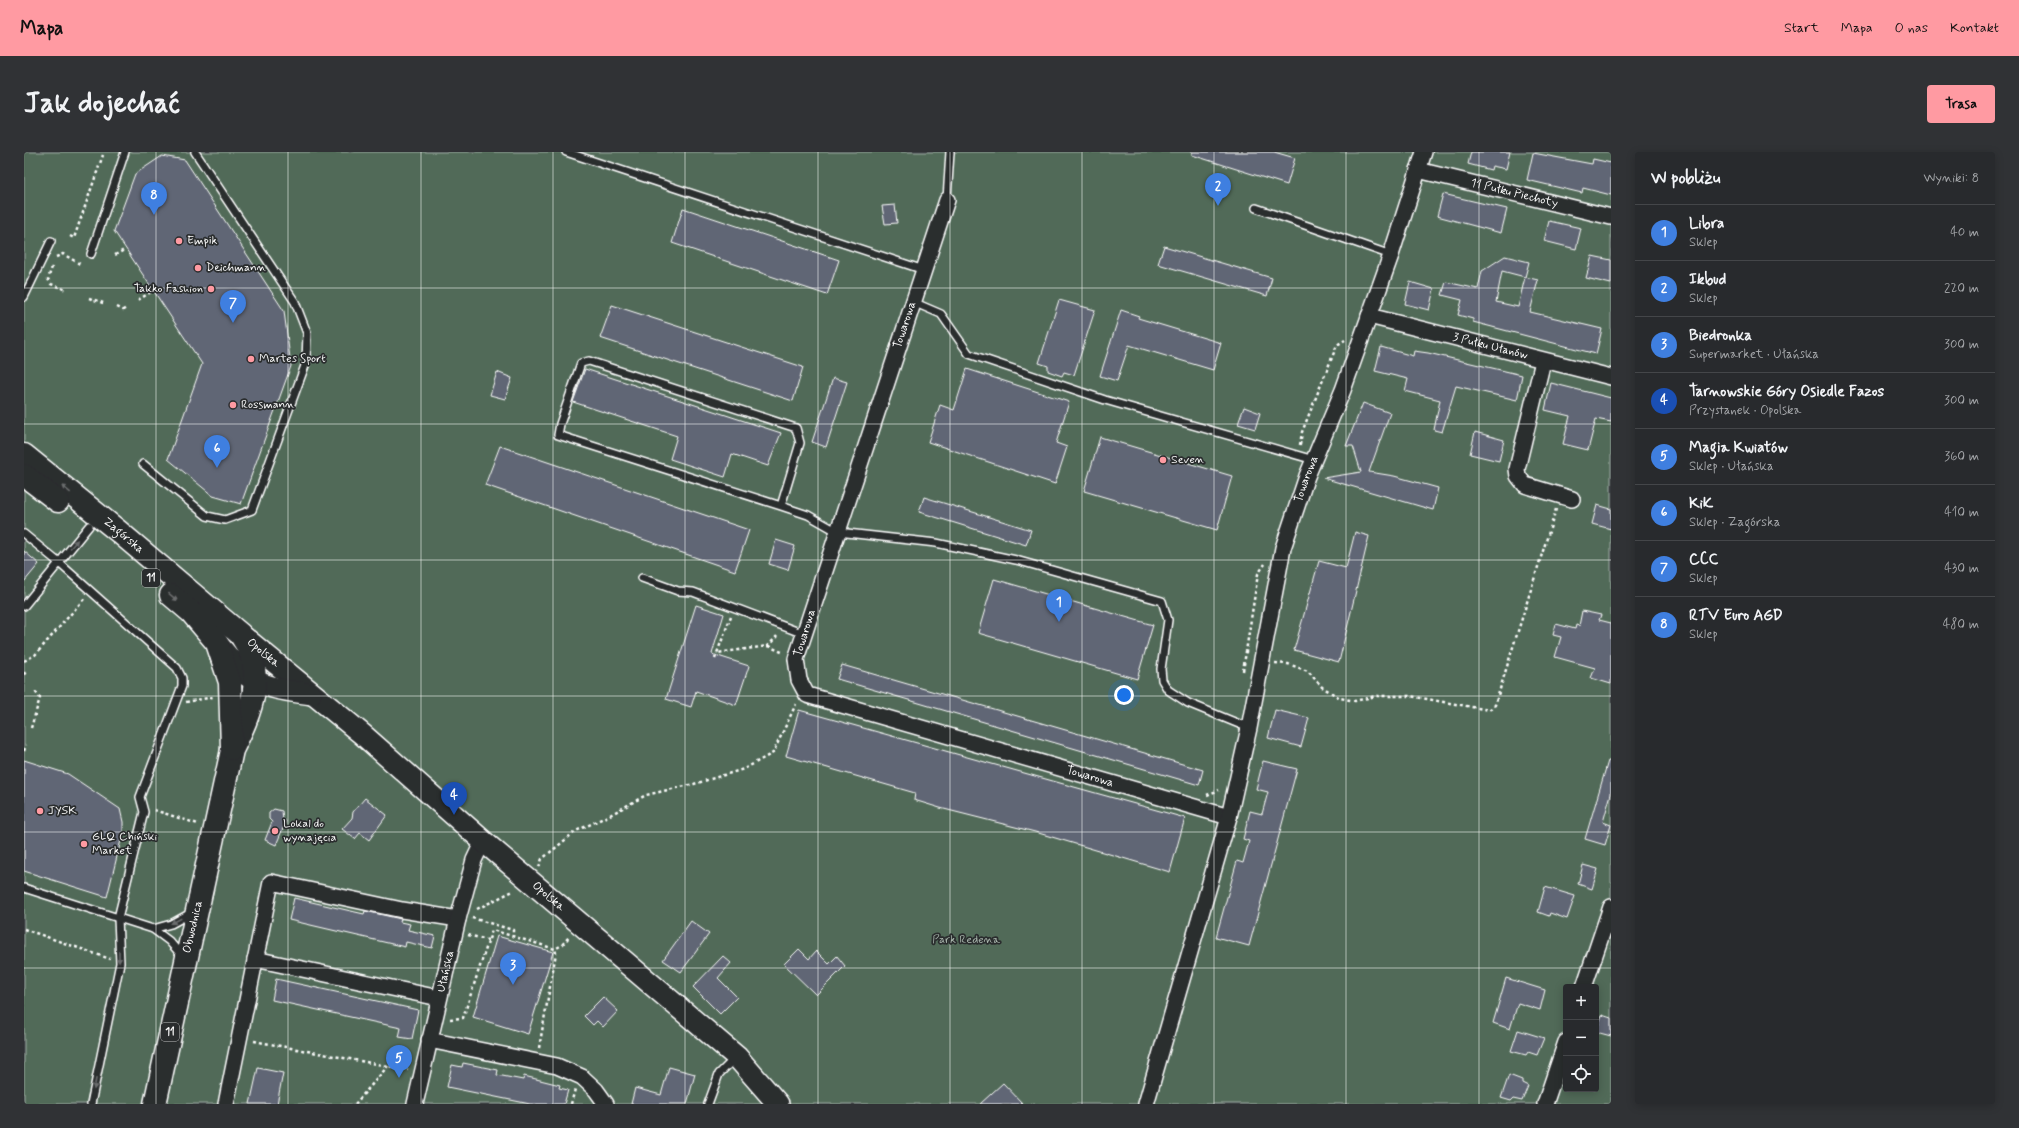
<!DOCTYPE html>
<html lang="pl">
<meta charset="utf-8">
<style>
body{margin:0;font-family:Mynerve,sans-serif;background:#303235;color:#f1f3f6}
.controls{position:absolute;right:12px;bottom:12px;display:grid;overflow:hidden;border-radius:4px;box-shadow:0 2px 10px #0003}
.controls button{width:36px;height:36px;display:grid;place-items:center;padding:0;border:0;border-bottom:1px solid #444649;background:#282a2d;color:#f1f3f6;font:20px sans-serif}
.you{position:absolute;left:1100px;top:543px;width:14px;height:14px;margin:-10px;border:3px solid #fff;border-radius:50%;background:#1a73e8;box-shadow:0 0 0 6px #1a73e833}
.badge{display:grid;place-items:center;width:26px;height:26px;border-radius:50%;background:#ff9aa2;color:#fff;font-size:13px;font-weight:700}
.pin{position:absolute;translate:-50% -33px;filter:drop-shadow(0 1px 2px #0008)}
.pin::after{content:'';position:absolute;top:21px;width:14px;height:12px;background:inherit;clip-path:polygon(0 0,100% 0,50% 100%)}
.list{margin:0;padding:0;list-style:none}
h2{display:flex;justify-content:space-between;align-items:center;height:52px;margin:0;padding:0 16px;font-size:17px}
h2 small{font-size:13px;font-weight:400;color:#a5a7aa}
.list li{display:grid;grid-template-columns:26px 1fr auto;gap:12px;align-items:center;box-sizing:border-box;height:56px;padding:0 16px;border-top:1px solid #444649}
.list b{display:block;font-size:15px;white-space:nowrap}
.list p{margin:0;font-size:13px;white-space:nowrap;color:#a5a7aa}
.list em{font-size:13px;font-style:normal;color:#a5a7aa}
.icon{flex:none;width:22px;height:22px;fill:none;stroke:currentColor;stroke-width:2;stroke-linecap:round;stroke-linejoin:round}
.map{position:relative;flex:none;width:1587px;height:952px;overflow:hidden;border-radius:4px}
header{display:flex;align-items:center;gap:24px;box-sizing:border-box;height:56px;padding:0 20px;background:#ff9aa2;color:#111}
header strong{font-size:19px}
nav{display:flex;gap:22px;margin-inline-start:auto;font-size:14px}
.intro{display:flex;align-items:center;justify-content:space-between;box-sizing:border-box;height:96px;padding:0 24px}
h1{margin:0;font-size:28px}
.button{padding:10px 18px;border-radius:4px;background:#ff9aa2;color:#111;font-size:14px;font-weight:700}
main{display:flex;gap:24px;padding:0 24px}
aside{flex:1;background:#282a2d;border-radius:4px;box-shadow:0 2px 10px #0003}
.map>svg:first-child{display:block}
</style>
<header>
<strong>Mapa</strong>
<nav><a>Start</a><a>Mapa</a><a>O nas</a><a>Kontakt</a></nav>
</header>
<div class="intro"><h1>Jak dojechać</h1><a class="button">Trasa</a></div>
<main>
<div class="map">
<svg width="1587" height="952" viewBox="0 0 1587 952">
<rect width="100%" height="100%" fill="#35383c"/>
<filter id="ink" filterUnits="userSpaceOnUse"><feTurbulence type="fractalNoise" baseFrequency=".025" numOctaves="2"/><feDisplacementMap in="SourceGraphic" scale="8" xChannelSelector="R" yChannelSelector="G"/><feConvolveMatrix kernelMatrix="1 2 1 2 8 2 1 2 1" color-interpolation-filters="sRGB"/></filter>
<g filter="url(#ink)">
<!-- green -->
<path fill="#516b59" stroke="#a8b5ac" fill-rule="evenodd" d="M0,0h1587v952h-1587zM1542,835h30v102h-30z"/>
<!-- building -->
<g fill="#616674" stroke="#fff" fill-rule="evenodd">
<path d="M1168,0h82l21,6 -8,27 -95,-30z"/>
<path d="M1447,0h39l-4,17 -14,-3 -1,4 -23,-6z"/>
<path d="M1509,1l59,11 1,-5 18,4v32l-28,-7 -1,5 -55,-13z"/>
<path d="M138,4l23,4 99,151 7,55 -50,138 -28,-8 -45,-37 34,-95 -88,-133 21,-57z"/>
<path d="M1419,42l64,15 -6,24 -64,-17z"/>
<path d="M871,53l2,18 -12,1 -3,-18z"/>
<path d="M659,56l156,52 -12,35 -155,-52z"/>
<path d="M1525,69l32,7 -5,21 -32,-8z"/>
<path d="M1140,94l108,32 -5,18 -109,-32z"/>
<path d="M1481,104l24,6 -4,15 13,3 -8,32 72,17 -6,25 -123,-32v-3l-15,-4 4,-15 -20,-5 4,-13 32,7 4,-18zM1478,119l23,6 -7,30 -22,-5z"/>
<path d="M1568,104l19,4v24l-25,-6z"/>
<path d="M1386,130l24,7 -5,21 -24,-6z"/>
<path d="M1035,148l36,10 -21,65 -10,-3 -2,4 -14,-5v-5l-9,-3z"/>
<path d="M588,153l191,62 -10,34 -193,-63z"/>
<path d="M1097,158l18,6 -1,2 83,25 -8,27 -84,-25 -12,36 -17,-5z"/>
<path d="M1357,195l32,9 1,-5 14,2 94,22 -5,25 -61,-14 -14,46 -8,-2 6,-30 -35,-9 3,-12 -33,-8z"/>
<path d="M561,217l196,64 -13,33 -36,-12 -7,23 -55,-18 7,-23 -104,-34z"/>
<path d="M943,217l102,33 -13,41 11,4 -12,37 -127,-42 12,-37 14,5z"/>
<path d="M473,220l15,6 -7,21 -15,-4z"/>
<path d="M809,226l14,4 -21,65 -14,-5z"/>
<path d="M1527,231l60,15v24l-15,-3 -8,31 -25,-6 7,-28 -25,-6z"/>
<path d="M1339,251l27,10 -21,59 25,4 44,12 -5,22 -110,-32 38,-6 -8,-26h-7z"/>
<path d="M1220,255l16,6 -5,16 -17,-5z"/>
<path d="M1451,280l29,8 -5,21 -29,-7z"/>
<path d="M1076,285l132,39 -15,54 -133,-39z"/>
<path d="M476,294l249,84 -14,41 -250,-86z"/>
<path d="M900,345l107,33 -5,15 -107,-33z"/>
<path d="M1573,353l14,4v20l-19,-5z"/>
<path d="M1331,380l14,4 -30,126 -45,-12 25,-89 27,7z"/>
<path d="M752,388l19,6 -7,24 -19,-6z"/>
<path d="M0,399l15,13 -15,18z"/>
<path d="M970,427l159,46 -16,54 -159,-46z"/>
<path d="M672,453l28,9 -12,40 37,12 -13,39 -40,-14 -5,16 -25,-8z"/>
<path d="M1558,459l19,4 -2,5 12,3v61l-20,-6 4,-10 -40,-11 6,-20 -8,-2 3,-11 19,5 1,-4 3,1z"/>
<path d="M818,513l361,105 -4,15 -362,-106z"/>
<path d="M775,558l386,108 -15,54 -135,-40 -95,-24 -26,-8 1,-7 -129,-37z"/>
<path d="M1251,558l34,8 -8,29 -33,-9z"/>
<path d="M0,608l44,14 52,35 3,13v10l-16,65 -83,-26z"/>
<path d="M1239,609l34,8 -48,177 -33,-9 21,-76 6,2 6,-22 -6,-2 7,-28 12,3 6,-22 -12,-3z"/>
<path d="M1584,609h3v33l-8,28 8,3 -6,20 -20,-6z"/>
<path d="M341,646l22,17 -18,25 -9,-7 -5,6 -13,-10 10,-11 1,-6z"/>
<path d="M250,657l8,2 1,9 3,1 -10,24 -11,-5 7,-18 -3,-3v-6z"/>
<path d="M1559,713l15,4 -6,20 -14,-5z"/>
<path d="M1521,735l30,9 -8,23 -17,-6 -1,3 -11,-4z"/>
<path d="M270,746l70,16 1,-3 36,8 -1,3 10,2 -2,6 27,6 -3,12 -26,-6 -1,5 -116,-27z"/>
<path d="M667,769l18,13 -28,38 -18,-12z"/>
<path d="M473,784l56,16 -25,82 -55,-17z"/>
<path d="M775,797l10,10 7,-8 13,13 8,-8 8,10 -29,29 -32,-31z"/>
<path d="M699,804l8,7 -13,15 19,19 -17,17 -27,-27z"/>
<path d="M1482,826l39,12 -5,20 -22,-7 -8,26 -17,-6z"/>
<path d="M252,827l142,31 -6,29 -13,-2 2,-9 -129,-28z"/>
<path d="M579,845l15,14 -15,16 -6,-6 -4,4 -9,-9z"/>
<path d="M1578,863l9,3v18l-15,-4z"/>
<path d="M1494,878l26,8 -7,17 -9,-3 -2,3 -15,-4z"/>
<path d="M439,911l35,7 -1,5 26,5 1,-4 36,9 -1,3 9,2 -4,14h-34l-83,-17 5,-22 10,2z"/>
<path d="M645,915l26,7 -8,30h-56l4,-16 26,7z"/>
<path d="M234,916l25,5 -6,31h-27z"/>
<path d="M1485,923l13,5v3l6,3 -6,15 -9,-2 -2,2 -10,-3z"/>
<path d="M979,931l20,21h-43z"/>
</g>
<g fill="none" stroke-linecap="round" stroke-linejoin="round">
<defs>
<g id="lane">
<path d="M542,0l358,118"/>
<path d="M923,48l3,-48"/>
<path d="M1232,56l135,47"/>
<path d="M67,102l34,-102"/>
<path d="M0,145l27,-56"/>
<path d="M889,150l28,12 28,40 136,46 209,60"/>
<path d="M119,312l64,52 18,4 27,-10 54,-147 1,-30 -12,-31 -100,-150"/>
<path d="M757,354l19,-63 -4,-15 -207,-67 -8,2 -21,61 -2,11 223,71 27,9 30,17 98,11 80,17 146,41 6,19 -7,49 1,11 6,10 20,13 61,25"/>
<path d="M0,382l34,28 119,106 5,10v8l-42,111 4,15 -26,106 2,45 -29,141"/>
<path d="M618,426l36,13 15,1 111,42"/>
<path d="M0,454l65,-80"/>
<path d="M0,736l129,41 16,12 14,16"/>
<path d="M129,777l18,-5 20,-11"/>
<path d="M684,952l11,-30 16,-16"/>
</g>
<g id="street">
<path id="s1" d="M1394,18l193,47"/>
<path id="s2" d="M923,48l-151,459 3,21 8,15 21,6 401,116"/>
<path id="s3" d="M1345,164l242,61"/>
<path d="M1519,209l-26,108 1,7 7,9 47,14"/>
<path d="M231,807l184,39"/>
<path d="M1560,835l27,-80"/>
<path d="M405,888l128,26 25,11 14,13 10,14"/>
<path d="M202,952l45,-222 131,28 56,9"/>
<path id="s4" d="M391,952l43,-185 16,-59 9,-19"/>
<path id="s5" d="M1122,952l83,-287 20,-89 34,-180 24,-72 36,-86 48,-135 33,-103"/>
<path d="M1521,952l21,-62"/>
</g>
<g id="secondary">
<path id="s6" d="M216,482l122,100 121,107 254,216 41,47"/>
<path d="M193,491c11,13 22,29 37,37 17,9 39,11 57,14"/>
</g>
<g id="highway">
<path id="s7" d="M0,303l94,76 122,103c28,40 11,78 -8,116l-77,354"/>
<path d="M0,323l34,26"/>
<path d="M147,443l20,17 26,31 13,39 2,67"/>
</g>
</defs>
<!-- lane casing -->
<use href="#lane" stroke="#fff" stroke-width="10"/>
<!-- street casing -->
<use href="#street" stroke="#fff" stroke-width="18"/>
<!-- secondary casing -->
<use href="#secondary" stroke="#fff" stroke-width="24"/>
<!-- highway casing -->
<use href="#highway" stroke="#fff" stroke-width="25"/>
<!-- path -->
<g stroke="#fff" stroke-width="2.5" stroke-dasharray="3 3" stroke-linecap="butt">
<path d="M46,84l4,2 29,-83"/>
<path d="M91,103l9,-5"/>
<path d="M32,105l7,-3 17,10"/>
<path d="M28,115l-4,12 3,5 15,6"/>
<path d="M65,146l17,6"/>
<path d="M114,148l13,-8"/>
<path d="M93,155l6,3 3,-2"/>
<path d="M1276,293l2,-13 35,-87 8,-5"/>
<path d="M707,464l-14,37 51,-7 9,-10"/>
<path d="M744,494l16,7"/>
<path d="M691,507l2,-6"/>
<path d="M0,509l11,-6 49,-56"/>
<path d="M1251,511l13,1 20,7 14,16 18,11 15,3 21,-5h34l79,14 6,-5 61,-196"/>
<path d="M1219,519l15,-97 7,-10"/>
<path d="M0,520l2,4"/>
<path d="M162,550l27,-5"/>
<path d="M7,576l9,-30 -5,-7"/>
<path d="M0,599l2,-6"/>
<path d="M1183,643l12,-5"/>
<path d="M130,658l44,14"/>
<path d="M515,715l3,-8 34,-28 34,-16 36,-20 48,-11 50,-15 29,-16 23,-49"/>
<path d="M453,757l36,-18"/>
<path d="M448,766l41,12v6"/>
<path d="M0,777l86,30"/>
<path d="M444,783l20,5"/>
<path d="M426,867l13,-1 29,-88 63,19 7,-4 7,-8"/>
<path d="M230,889l154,29"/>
<path d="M515,896l17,-95 -1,-4"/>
<path d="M331,952l33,-38"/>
<path d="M547,952l4,-15"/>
</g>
<!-- lane -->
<use href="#lane" stroke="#2a2d2e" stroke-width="7"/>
<!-- street -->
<use href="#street" stroke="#2a2d2e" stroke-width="15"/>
<!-- secondary -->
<use href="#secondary" stroke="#2a2d2e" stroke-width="21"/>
<!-- highway -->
<use href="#highway" stroke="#2a2d2e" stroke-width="22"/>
</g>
<!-- one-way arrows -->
<defs><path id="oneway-solid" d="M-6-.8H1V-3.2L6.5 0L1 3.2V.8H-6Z"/></defs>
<g fill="#6a6c6d">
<use href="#oneway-solid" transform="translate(42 337) rotate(-141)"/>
<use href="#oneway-solid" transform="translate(50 392) rotate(-49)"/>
<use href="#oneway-solid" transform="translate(149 445) rotate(40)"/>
<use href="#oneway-solid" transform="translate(152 769) rotate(153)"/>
<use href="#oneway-solid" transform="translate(95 805) rotate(89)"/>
<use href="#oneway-solid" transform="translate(71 932) rotate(101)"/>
</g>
</g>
<!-- grid -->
<path fill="none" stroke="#fff" stroke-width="1" stroke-opacity="0.55" d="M132,0v952M264,0v952M397,0v952M529,0v952M661,0v952M794,0v952M926,0v952M1058,0v952M1190,0v952M1322,0v952M1455,0v952M0,136h1587M0,272h1587M0,408h1587M0,544h1587M0,680h1587M0,816h1587"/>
<!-- markers -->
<g fill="#ff9aa2" stroke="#2a2d2e" stroke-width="1.5">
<circle cx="155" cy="89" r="4"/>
<circle cx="174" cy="116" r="4"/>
<circle cx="187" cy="137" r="4"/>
<circle cx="227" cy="207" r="4"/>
<circle cx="209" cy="253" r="4"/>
<circle cx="1139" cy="308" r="4"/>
<circle cx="16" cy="659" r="4"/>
<circle cx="251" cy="679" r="4"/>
<circle cx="60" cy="692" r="4"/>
</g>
<g text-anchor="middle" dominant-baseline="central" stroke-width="3.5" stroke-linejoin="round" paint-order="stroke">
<!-- shield labels -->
<g fill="#2a2d2e" stroke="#bfc0c0" stroke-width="1">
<rect x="118" y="417" width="18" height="18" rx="3"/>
<rect x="137" y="871" width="18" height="18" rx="3"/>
</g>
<g font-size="11" font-weight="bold" fill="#fff">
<text x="127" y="426">11</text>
<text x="146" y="880">11</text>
</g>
<!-- street labels -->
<g font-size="12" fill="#fff" stroke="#2a2d2e">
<text stroke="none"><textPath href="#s1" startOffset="99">11 Pułku Piechoty</textPath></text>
<text transform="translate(881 173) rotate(-72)">Towarowa</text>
<text stroke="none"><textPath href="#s3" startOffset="125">3 Pułku Ułanów</textPath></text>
<text stroke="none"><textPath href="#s5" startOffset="646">Towarowa</textPath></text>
<text stroke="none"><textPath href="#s7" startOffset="128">Zagórska</textPath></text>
<text transform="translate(781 481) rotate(-73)">Towarowa</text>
<text stroke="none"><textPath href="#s6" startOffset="30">Opolska</textPath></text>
<text stroke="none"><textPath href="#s2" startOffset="816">Towarowa</textPath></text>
<text stroke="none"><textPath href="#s6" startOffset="405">Opolska</textPath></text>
<text transform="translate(169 775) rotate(-77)">Obwodnica</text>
<text stroke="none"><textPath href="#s4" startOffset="136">Ułańska</textPath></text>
</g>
<!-- poi labels -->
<g font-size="12" fill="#fff" stroke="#2a2d2e" text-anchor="start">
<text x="163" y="89">Empik</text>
<text x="182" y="116">Deichmann</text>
<text x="179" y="137" text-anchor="end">Takko Fashion</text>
<text x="235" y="207">Martes Sport</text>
<text x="217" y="253">Rossmann</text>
<text x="1147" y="308">Seven</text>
<text x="24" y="659">JYSK</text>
<text x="259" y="672">Lokal do<tspan x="259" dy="14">wynajęcia</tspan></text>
<text x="68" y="685">GLQ Chiński<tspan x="68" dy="14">Market</tspan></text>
</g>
<!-- park labels -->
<g font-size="12" fill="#a8b5ac" stroke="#2a2d2e">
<text x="942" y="788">Park Redena</text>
</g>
</g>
</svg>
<div class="controls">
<button>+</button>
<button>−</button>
<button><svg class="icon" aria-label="locate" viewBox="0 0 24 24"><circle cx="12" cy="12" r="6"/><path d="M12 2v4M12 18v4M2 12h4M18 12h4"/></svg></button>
</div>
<div class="you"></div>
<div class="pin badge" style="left:1035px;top:470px;background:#3f7fe0">1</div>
<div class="pin badge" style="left:1194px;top:54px;background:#3f7fe0">2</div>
<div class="pin badge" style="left:489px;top:833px;background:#3f7fe0">3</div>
<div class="pin badge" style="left:430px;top:663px;background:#1a4fb4">4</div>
<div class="pin badge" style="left:375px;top:926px;background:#3f7fe0">5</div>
<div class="pin badge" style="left:193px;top:316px;background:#3f7fe0">6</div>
<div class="pin badge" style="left:209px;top:171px;background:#3f7fe0">7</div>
<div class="pin badge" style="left:130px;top:63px;background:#3f7fe0">8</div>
</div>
<aside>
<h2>W pobliżu<small>Wyniki: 8</small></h2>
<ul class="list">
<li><span class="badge" style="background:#3f7fe0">1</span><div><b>Libra</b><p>Sklep</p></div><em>40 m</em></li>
<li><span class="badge" style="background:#3f7fe0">2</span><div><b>Ikbud</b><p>Sklep</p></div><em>220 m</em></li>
<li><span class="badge" style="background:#3f7fe0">3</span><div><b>Biedronka</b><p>Supermarket · Ułańska</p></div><em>300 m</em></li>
<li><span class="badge" style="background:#1a4fb4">4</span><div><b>Tarnowskie Góry Osiedle Fazos</b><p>Przystanek · Opolska</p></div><em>300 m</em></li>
<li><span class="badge" style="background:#3f7fe0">5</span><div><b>Magia Kwiatów</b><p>Sklep · Ułańska</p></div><em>360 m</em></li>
<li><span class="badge" style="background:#3f7fe0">6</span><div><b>KiK</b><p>Sklep · Zagórska</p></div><em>410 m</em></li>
<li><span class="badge" style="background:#3f7fe0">7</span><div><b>CCC</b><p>Sklep</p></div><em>430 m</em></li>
<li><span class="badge" style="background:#3f7fe0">8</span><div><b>RTV Euro AGD</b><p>Sklep</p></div><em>480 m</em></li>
</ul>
</aside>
</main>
